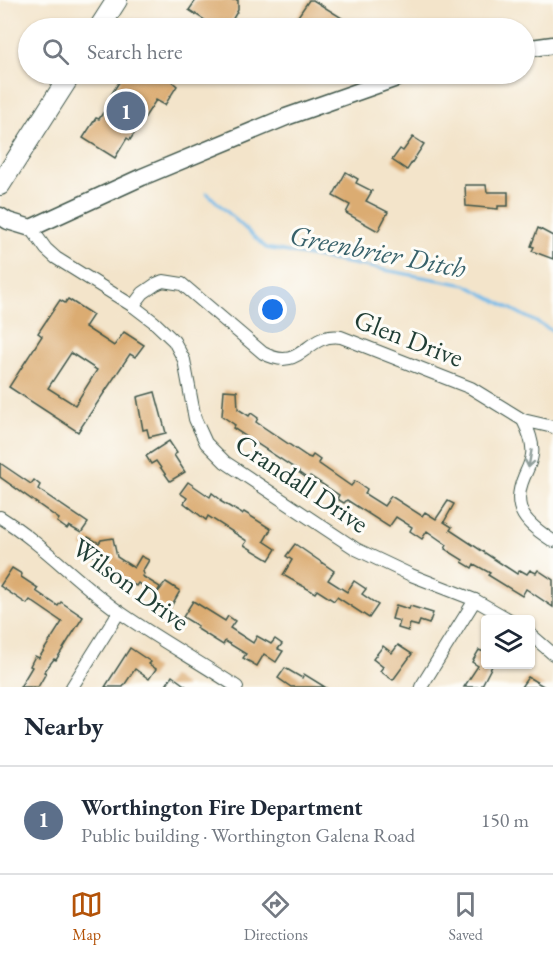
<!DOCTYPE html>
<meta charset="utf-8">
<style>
body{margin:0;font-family:"EB Garamond",serif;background:#f6f6f7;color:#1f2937}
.controls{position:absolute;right:18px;bottom:18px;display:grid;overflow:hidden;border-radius:6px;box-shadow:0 2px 4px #0004}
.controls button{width:54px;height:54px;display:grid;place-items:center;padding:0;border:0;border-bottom:2px solid #e0e1e3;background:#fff;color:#1f2937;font:30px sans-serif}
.you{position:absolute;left:273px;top:310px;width:21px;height:21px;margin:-15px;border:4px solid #fff;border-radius:50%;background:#1a73e8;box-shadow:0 0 0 9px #1a73e833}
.badge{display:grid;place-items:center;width:39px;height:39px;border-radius:50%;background:#b45309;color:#fff;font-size:20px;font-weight:700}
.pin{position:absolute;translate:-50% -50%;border:3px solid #fff;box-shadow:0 2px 6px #0006}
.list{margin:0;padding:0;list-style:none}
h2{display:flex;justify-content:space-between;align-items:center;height:78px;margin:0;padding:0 24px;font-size:26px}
h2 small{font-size:20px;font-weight:400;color:#747a83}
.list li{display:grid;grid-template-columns:39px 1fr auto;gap:18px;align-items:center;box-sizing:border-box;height:108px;padding:0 24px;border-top:2px solid #e0e1e3}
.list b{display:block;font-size:22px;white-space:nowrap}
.list p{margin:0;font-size:20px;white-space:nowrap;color:#747a83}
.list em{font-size:20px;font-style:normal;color:#747a83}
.icon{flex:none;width:33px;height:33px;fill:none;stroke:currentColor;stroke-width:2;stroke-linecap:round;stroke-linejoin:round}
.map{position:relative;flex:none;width:553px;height:687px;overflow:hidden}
.search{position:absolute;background:#fff;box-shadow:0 2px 4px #0004;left:18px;right:18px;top:18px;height:66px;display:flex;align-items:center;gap:15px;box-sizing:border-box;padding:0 21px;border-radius:33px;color:#747a83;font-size:22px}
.sheet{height:186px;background:#fff}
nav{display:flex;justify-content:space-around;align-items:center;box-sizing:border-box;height:84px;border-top:2px solid #e0e1e3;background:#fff;font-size:16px;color:#747a83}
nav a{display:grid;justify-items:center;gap:3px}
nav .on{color:#b45309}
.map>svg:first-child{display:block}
</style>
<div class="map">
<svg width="553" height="687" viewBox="0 0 553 687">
<rect width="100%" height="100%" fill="#fdfcf7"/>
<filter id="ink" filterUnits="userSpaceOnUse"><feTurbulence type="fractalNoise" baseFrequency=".0167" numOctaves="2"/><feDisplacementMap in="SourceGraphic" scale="12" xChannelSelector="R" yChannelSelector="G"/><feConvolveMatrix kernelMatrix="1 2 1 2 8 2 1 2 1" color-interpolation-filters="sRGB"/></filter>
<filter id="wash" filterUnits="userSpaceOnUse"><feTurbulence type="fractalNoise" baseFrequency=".008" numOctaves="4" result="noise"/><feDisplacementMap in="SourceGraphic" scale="24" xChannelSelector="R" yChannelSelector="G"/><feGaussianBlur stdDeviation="1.35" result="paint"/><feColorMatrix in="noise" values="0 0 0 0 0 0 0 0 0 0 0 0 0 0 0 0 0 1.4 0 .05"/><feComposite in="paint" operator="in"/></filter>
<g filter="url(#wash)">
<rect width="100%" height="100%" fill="#f3e4ca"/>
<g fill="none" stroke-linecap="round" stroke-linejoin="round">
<!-- stream -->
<path stroke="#72baea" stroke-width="3" d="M207,193l59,55 200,37 87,46"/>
</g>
<g id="blocks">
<!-- building -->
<g fill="#dbac72" fill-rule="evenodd">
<path d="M196,0h42v10l-7,12 -4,1 -4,5h-6l-28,-18z"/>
<path d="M309,0h4l45,28h-68z"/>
<path d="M112,74h51l14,12 -12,19 -9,-5 -26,40 -3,-2 -12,20 -32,-20 13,-20 3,1 14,-22 -2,-2 10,-16z"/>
<path d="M413,137l11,7 -17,26 -15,-10 8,-11 3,2z"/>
<path d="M346,172l12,7 -2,4 16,8 -6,10 22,11 -10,19 -32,-18 4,-8 -17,-9z"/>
<path d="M465,185h21l1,7h21v14h-10v3l-32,-3z"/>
<path d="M538,228l15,8v23l-21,-8 2,-4 -3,-1z"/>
<path d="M68,299l25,16 -8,12 29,19 10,-14 20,13 -9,12 -5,-3 -52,78 -69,-45 33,-51 -4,-3 22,-33 5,3zM71,353l26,17 -22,35 -27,-17z"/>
<path d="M224,390l13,1 1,18 11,7 2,-3 7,5 -2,4 52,35 3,1 2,-3 7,5 -2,3 33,23 4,-5 12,8 -2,5 19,12 7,-10 31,20 3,-4 11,7 12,-18 6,3 -10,18 8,5 -2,3 67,44 3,-4 7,4 3,-4 6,3 2,-3 15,10v27l-27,-18 -4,7 -34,-21 2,-2 -16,-9 -2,4 -10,-6 1,-2 -18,-11 2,-4 -20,-14 -5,8 -12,-8 2,-4 -16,-10 -7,10 -42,-27 -3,3 -7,-4 2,-4 -29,-19 -2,3 -10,-7 1,-1 -66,-43 2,-3 -13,-9z"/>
<path d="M155,392l11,41 -17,4 -2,-8 -4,1 -6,-33z"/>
<path d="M169,441l8,12 -3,2 11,17 -15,9 -14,-20 -5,3 -5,-8z"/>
<path d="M0,463l31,21 3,-4 6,5 -2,4 50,34 -7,10 -12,-7 -2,3 -10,-7 2,-3 -59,-42z"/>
<path d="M188,482l22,15 2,-4 9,7 -1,1 22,13 2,-2 27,17 -7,12 12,8 -7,11 -25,-15 3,-4 -39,-25 -2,4 -22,-17 3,-5 -7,-5z"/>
<path d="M88,537l11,6 2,-3 12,-2 4,19 17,11 7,-12 8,4 -7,12 2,2 -2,2 18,11 -4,7 -18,-11 -2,3 -27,-16 2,-3 -23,-14 1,-2 -7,-5z"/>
<path d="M295,544l39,27 -6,9 19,12 7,-11 12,8 -4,5 16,11 -9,13 -32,-21 -3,4 -17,-11 -2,3 -32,-18 9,-15 -6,-4z"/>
<path d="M12,568l10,6 -1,3 17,11 -2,3 22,15 3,-4 22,15 -27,43 -2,-1 -10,13 2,1 -8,14h-18l12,-20 -2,-1 5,-10 4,2 23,-36 -32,-22 -3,4 -27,-18z"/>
<path d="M166,582l14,9 -11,19 -12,-7 2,-3 -5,-3z"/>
<path d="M193,601l32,20 3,-5 7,5 -5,7 23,15 4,-7 14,8 4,-5 7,5 -4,5 5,2 -7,11 -12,-8 -7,12 -14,-8 3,-4 -21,-13 -2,4 -27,-17 2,-2 -15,-9z"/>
<path d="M396,605l13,4 1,-3 23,7 -4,11 -9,-3 -2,5 -8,-2 -2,7 -10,-3 2,-7 -8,-2z"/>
<path d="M398,645l14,9 -19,26 -13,-9 3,-4 -10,-8 10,-13 9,7z"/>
<path d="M130,648l21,14 -2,2 7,5 -7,10 -14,-10 -12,18h-18z"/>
<path d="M479,650l7,3v11h7l-12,23h-17l14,-21 -6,-4z"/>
<path d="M285,668l17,10 2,-4 21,13h-34l-13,-9z"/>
<path d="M172,676l15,11h-22z"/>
<path d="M528,677l17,10h-24z"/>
</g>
</g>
</g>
<g filter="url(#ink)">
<use href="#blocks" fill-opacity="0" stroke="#3f564a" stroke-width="1.5"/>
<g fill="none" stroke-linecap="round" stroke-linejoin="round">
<defs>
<g id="street">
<path d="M31,228l15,21 10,9 77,48 21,16 20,19 10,19 11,59 11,24 19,19 131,87 55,26 64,25 35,20"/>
<path d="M133,306l10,-13 13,-9 7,-3 19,3 81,69c40,21 42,-21 78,-16l130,51 52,32"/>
<path d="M553,427l-30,-7c5,10 11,23 9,35 -1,8 -5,15 -8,22 -14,33 3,47 29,64"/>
<path d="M0,517c43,27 77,65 118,94 38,27 80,50 119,76"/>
<path d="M530,634l23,20"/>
<path d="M72,687l47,-75"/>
<path d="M421,687l54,-87"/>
</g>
<g id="secondary">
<path d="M524,49l29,-4"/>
<path d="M0,216l8,5 23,7 111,-51 144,-60 122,-43"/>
</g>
<g id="primary">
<path d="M99,28l18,-28"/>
<path d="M0,185l71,-111"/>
</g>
</defs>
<!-- street casing -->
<use href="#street" stroke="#3f564a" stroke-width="14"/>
<!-- secondary casing -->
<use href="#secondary" stroke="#3f564a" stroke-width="19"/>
<!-- primary casing -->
<use href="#primary" stroke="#3f564a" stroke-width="22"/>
<!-- street -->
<use href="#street" stroke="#fff" stroke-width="12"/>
<!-- secondary -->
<use href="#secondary" stroke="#fff" stroke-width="16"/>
<!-- primary -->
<use href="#primary" stroke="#fff" stroke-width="20"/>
</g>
<!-- one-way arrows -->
<defs><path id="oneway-shaft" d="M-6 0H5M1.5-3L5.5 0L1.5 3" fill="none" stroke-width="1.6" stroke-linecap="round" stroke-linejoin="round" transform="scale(1.5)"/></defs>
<use stroke="#8f9e9a" href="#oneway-shaft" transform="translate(530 459) rotate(100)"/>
</g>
<g text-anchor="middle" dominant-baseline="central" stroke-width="6" stroke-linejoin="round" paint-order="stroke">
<!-- street labels -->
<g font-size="27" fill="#1f3d34" stroke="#fdfcf7">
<text transform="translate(409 338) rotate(21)">Glen Drive</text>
<text transform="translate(302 483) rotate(34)">Crandall Drive</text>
<text transform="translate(131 584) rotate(36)">Wilson Drive</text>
</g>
<!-- water labels -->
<g font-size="28" font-style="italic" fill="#38626b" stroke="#fdfcf7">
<text transform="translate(378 251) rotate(11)">Greenbrier Ditch</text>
</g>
</g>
</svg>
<div class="controls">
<button><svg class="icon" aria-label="layers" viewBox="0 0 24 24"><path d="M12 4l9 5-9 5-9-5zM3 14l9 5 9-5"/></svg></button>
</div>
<div class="you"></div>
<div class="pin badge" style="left:126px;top:111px;background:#5c6f8a">1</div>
<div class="search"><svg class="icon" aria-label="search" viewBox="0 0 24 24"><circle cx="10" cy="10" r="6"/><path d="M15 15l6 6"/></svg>Search here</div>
</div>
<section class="sheet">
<h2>Nearby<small></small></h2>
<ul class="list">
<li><span class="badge" style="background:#5c6f8a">1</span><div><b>Worthington Fire Department</b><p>Public building · Worthington Galena Road</p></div><em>150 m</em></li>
</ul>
</section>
<nav>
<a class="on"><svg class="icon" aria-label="map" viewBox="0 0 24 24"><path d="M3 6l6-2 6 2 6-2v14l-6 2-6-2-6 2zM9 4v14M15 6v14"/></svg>Map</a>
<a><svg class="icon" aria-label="directions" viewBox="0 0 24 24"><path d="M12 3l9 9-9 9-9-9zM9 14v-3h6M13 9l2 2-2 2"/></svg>Directions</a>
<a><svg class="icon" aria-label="saved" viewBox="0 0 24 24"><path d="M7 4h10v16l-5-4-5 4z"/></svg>Saved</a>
</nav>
